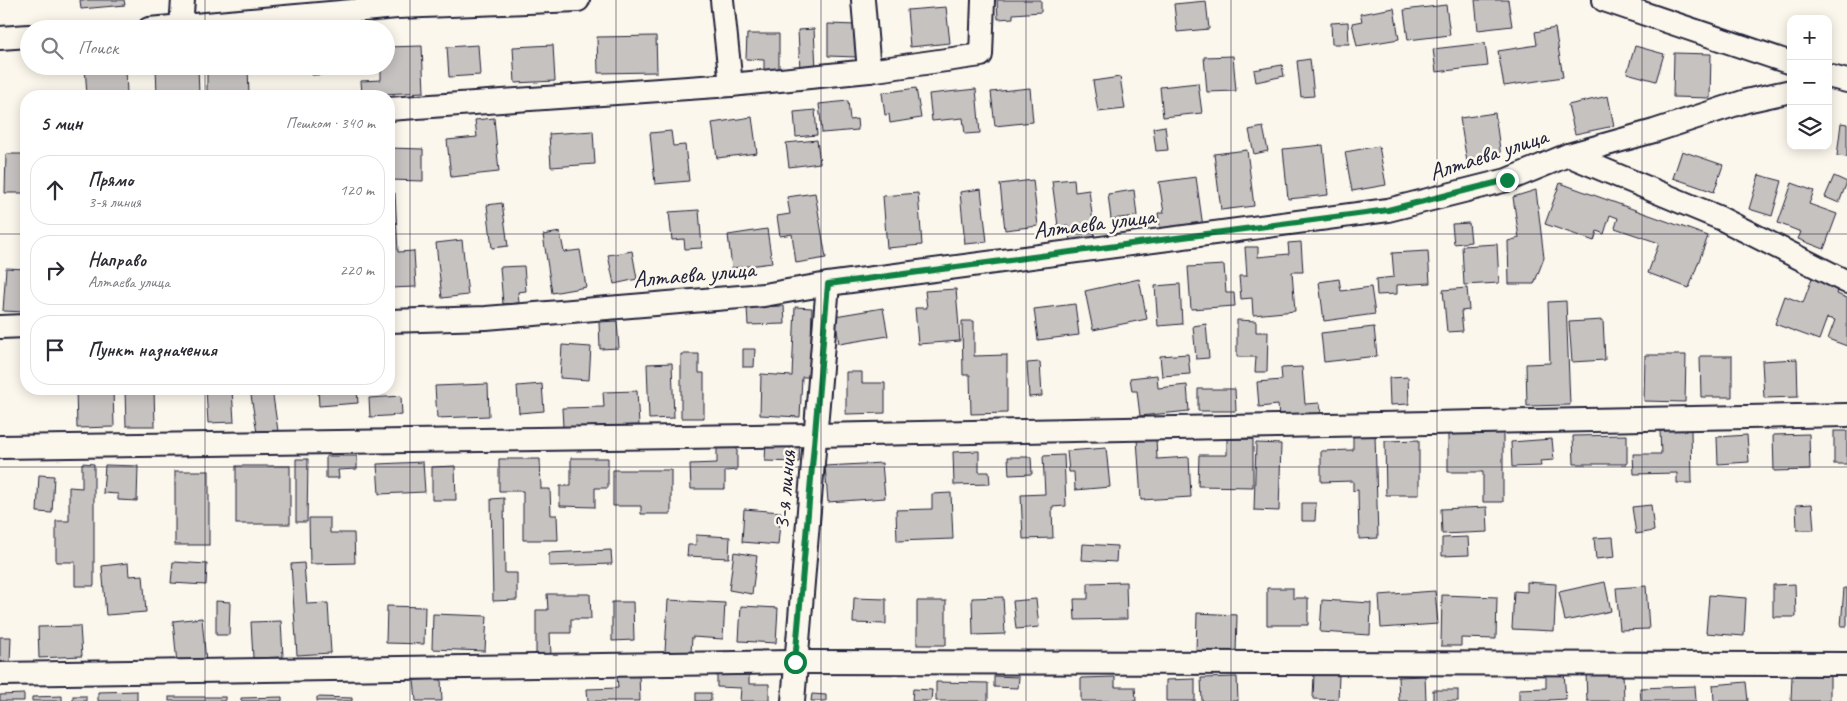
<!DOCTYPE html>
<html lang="ru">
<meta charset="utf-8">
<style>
body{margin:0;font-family:Caveat,sans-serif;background:#f7f7f7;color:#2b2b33}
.controls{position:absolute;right:15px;top:15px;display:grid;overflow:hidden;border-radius:10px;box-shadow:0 2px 12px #0003}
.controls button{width:45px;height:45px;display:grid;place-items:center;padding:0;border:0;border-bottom:1px solid #e1e1e2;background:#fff;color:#2b2b33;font:25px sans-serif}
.stop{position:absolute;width:15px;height:15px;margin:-11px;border:4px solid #0b8043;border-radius:50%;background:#fff}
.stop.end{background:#0b8043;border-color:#fff;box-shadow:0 1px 5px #0008}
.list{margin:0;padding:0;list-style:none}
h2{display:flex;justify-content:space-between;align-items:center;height:65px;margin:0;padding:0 20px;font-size:21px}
h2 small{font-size:16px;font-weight:400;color:#7c7c81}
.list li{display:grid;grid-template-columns:32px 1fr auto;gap:15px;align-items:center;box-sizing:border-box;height:70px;margin:0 10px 10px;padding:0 10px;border:1px solid #e1e1e2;border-radius:20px}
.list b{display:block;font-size:19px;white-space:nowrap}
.list p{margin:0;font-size:16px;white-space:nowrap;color:#7c7c81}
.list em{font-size:16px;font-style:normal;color:#7c7c81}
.icon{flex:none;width:28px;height:28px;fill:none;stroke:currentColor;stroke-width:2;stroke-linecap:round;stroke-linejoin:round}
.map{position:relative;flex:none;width:1847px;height:701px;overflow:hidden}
.search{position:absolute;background:#fff;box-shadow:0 2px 12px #0003;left:20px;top:20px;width:375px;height:55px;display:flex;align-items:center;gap:12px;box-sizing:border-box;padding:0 18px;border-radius:28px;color:#7c7c81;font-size:19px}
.panel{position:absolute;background:#fff;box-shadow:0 2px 12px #0003;left:20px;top:90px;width:375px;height:305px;border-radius:20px}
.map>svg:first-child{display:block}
</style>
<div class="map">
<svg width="1847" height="701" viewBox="0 0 1847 701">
<rect width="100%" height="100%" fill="#fbf7ec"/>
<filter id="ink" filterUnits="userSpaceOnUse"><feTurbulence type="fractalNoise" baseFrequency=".02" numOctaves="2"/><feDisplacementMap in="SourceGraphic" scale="10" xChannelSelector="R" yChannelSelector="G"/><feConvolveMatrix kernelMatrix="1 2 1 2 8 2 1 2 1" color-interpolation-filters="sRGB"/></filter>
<g filter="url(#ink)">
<!-- building -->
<g fill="#c6c2c0" stroke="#22223b">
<path d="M80,0h44l1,5 -44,4z"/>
<path d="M997,0h44v12l-28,2v4l-15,1z"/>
<path d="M1475,0h33l4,26 -34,4z"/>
<path d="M1206,1l3,28 -32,3 -3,-28z"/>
<path d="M1446,5l4,30 -42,5 -4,-30z"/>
<path d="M946,7l4,36 -40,4 -3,-37z"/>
<path d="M1394,8l5,31 -42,7 -5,-23 10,-2 -2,-7z"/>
<path d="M1348,22l1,22h-17l-1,-21z"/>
<path d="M828,24l29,1v32l-29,-1z"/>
<path d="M1555,28l8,49 -59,9 -6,-35 39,-6 -2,-13z"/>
<path d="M814,29l2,40 -16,1 -2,-40z"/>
<path d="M747,34h32v37h-15v-11l-18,-1z"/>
<path d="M656,36l1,36 -59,1 -1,-36z"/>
<path d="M1485,43l3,23 -52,6 -3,-23z"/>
<path d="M478,45l2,30 -31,2 -2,-30z"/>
<path d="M553,45l2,36 -40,2 -2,-36z"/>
<path d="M422,46l2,46 -62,3 -1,-14 20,-1v-14h5v-19z"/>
<path d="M1635,46l29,8 -8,27 -29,-8z"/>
<path d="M1674,53l37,1 -1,44 -37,-1z"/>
<path d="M1233,56l3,35 -29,1 -3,-35z"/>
<path d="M1310,59l4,37 -13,1 -4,-36z"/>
<path d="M1282,65l2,11 -28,6 -2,-12z"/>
<path d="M85,66h41l1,30h-40z"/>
<path d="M156,66h42l1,30h-42z"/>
<path d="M311,66h45l1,7 -45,2z"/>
<path d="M248,67l1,29h-42v-28z"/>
<path d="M1120,77l5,32 -27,3 -5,-31z"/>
<path d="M1198,83l4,30 -39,4 -3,-30z"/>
<path d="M916,88l5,30 -31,5 -1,-9 -4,1 -3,-22z"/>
<path d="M1030,88l3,34 -38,4 -4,-34z"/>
<path d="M976,89l4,44 -15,1 -2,-16 -31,3 -3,-27z"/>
<path d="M1608,96l6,30 -39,8 -7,-29z"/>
<path d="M848,101l2,19 7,-1 1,11 -36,3 -3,-29z"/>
<path d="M815,110l2,25 -21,2 -2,-25z"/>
<path d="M1495,113l6,44 -34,5 -7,-44z"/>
<path d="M752,117l5,36 -40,5 -5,-35z"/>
<path d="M494,118l5,54 -48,5 -4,-37 30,-3 -2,-17z"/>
<path d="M1841,123l6,1v33l-10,-1z"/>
<path d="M1165,126l3,24 -12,1 -3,-23z"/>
<path d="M1263,127l5,24 -14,3 -5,-24z"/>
<path d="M593,131l2,33 -44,3 -2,-33z"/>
<path d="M671,131l2,15 12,-1 4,36 -34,3 -5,-51z"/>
<path d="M817,140l3,23 -31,4 -3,-24z"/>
<path d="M1323,145l5,50 -40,4 -5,-50z"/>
<path d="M1379,146l7,39 -34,6 -7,-39z"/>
<path d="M389,148l34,1v32l-34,-1z"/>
<path d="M1247,150l7,56 -33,4 -7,-56z"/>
<path d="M1682,151l41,14 -9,27 -41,-14z"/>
<path d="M6,154h20v39h-21z"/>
<path d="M1759,175l23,6 -10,35 -23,-7z"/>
<path d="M1834,176l13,6 -8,21 -14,-6z"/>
<path d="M1196,177l7,50 -42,6 -3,-20h6l-5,-31z"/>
<path d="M1074,179l1,13 14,-2 6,49 -25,3 -2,-17 -10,1 -6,-45z"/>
<path d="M1033,180l5,46 -33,4 -5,-46z"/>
<path d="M1560,183l148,53 -19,52 -41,-15 11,-30 -44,-15 3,-10 -8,-3 -6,19 -7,-3 -3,10 -49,-17z"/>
<path d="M1792,183l22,8 -5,13 28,10 -13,35 -26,-10 3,-7 -23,-9z"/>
<path d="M981,189l6,53 -22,2 -5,-52z"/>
<path d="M1134,190l3,26 -26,3 -3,-25z"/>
<path d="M1536,190l8,68 -10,26h-25l-1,-43 11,-3 -6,-41z"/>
<path d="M395,193l3,59 16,-1 2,36 -27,1v-94z"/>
<path d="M815,193l11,65 -30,5 -4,-29 -12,2 -3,-20 13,-2 -3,-17z"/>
<path d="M918,193l4,52 -35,3 -4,-52z"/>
<path d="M502,203l6,43 -16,2 -5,-43z"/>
<path d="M699,210l3,38 -17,1 -1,-10 -12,1 -3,-28z"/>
<path d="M1469,223l2,19 -17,2 -2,-20z"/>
<path d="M767,229l5,34 -40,5 -4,-33z"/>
<path d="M560,232l4,20 16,-2 6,37 -34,6 -9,-58z"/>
<path d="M462,240l6,55 -26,3 -6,-55z"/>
<path d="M1301,242l2,30h-11l3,39 -42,4 -1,-17 -11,1 -2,-23h8l-2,-29h13v10l31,-3 -1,-11z"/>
<path d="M1497,244l2,39 -35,2 -2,-39z"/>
<path d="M632,251l5,28 -23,5 -6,-29z"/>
<path d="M1428,251l2,32 -33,2v9l-20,1 -1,-16 18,-2 -2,-24z"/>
<path d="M1224,265l2,28h8l1,13 -44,3 -3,-42z"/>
<path d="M524,266l2,25 -8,1 1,11 -16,1 -3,-37z"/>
<path d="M6,268l20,1v43l-23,-1z"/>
<path d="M1812,278l27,10 -2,6 10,4v48l-19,-7 7,-19 -8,-2 -8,22 -44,-16 10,-28 18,7z"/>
<path d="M1139,279l8,40 -54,11 -8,-39z"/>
<path d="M1339,279l2,12 30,-4 4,27 -51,7 -5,-39z"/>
<path d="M1180,284l2,40 -24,2 -3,-40z"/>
<path d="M1467,288l2,22 -8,1 2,20 -16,1 -4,-42z"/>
<path d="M956,289l4,52 -42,3 -3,-36h12l-2,-17z"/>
<path d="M1566,301l4,104 -43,1 -1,-42 24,-1 -2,-61z"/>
<path d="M1075,304l4,31 -41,5 -4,-31z"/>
<path d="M784,306l1,18 -37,1 -1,-18z"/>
<path d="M795,307l17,1 -2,69h-8l-2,40 -40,-2 1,-41 31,2z"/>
<path d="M883,308l5,28 -49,8 -4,-28z"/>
<path d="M1237,320l19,1v11h12l-1,40h-12l1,-15h-19z"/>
<path d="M1603,320l2,40 -33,2 -3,-40z"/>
<path d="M617,321l2,27 -19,1 -1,-27z"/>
<path d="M962,321h12v35l33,-1v58l-36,1 -1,-39h-7z"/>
<path d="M1206,324l3,34 -13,1 -3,-33z"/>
<path d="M1374,327l3,29 -53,6 -3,-29z"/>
<path d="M562,345l29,2 -2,33 -29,-2z"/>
<path d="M743,349h12l-1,18h-11z"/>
<path d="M681,354h18v19h5v45h-23z"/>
<path d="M1188,354l2,20 -28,2 -2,-20z"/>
<path d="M1645,355h41l-1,47 -41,-1z"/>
<path d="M1700,356h32v41h-31z"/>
<path d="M1797,359l1,38 -34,1 -2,-37z"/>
<path d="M1040,362l2,34 -13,1 -2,-34z"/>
<path d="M672,363l2,55 -25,1 -2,-55z"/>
<path d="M1302,367l3,37 15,-1 1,12 -42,3 -1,-13 -19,2 -2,-25 25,-2 -1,-12z"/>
<path d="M846,372h16v11h23v30l-39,1z"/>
<path d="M1157,375l1,13 29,-3 2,26 -49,5 -3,-25h-5l-2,-13z"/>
<path d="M1408,377l1,27 -19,1 -1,-27z"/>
<path d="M488,384l1,32 -52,2 -2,-32z"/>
<path d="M542,384l2,27 -25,2 -2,-27z"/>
<path d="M76,389h37l1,38 -37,1z"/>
<path d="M206,389h26l2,33 -26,1z"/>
<path d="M250,389h22l6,42 -21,2z"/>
<path d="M318,389h39l1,14 -39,3z"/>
<path d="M1198,389h37l1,22h-38z"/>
<path d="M125,390h29l1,36h-29z"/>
<path d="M637,391l2,34 -76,2 -1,-19 42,-1 -1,-15z"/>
<path d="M401,396l1,19 -32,2 -1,-19z"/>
<path d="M1691,430l1,53h-15v-10l-43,1 -1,-20h28l-1,-23z"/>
<rect x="1834" y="431" width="13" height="33"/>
<path d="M1448,432h55v70h-20v-30h-35z"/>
<path d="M1809,434l1,36 -36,1 -1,-36z"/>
<path d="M1353,435h22l3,103 -19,1 -1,-49 -5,1v-10l-32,1v-31l32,-1z"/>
<path d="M1627,435v29h-53l-1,-28z"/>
<path d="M1747,435l2,27 -31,2 -1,-27z"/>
<path d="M1156,438l1,21 32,-2 2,40 -50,3 -4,-61z"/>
<path d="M1227,439h26v48l-55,-1 1,-31h28z"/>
<path d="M1552,439l2,21 -14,1 1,5 -29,1 -1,-25z"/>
<path d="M1419,440v55h-33l-1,-54z"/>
<path d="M766,441l34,2 -1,19 -34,-1z"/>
<path d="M1256,443l25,1 -2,67 -25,-1z"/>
<path d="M717,446h20v24l-12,1v18h-34l-1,-25 27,-1z"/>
<path d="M1106,448l4,39 -35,3 -1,-18h-5l-2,-21z"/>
<path d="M979,451v21h10l1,12 -36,1 -1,-33z"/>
<path d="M1064,455l2,51 -14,1 1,31 -30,1 -2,-44 24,-1 -2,-38z"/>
<path d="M326,456h31v13l-19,1 1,8h-13z"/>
<path d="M1008,457h23l1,17 -23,1z"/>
<path d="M571,458h37v30h-13v19l-35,-1v-20h11z"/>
<path d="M296,459h12l-1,63h-11z"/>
<path d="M499,459h41l1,30h9l1,26h6l1,25h-35v-49h-24z"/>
<path d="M423,462l2,30 -46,2 -2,-30z"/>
<path d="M82,463l12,1v122h-19v-24h-19v-41h13v-34l13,1z"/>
<path d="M882,463l3,35 -57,4 -3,-36z"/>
<path d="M105,465l33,1 -1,35 -19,-1v-6l-15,-1z"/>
<rect x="236" y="466" width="54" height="58"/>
<path d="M455,466l1,34h-24v-33z"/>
<path d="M613,470h58v44h-30v-8h-28z"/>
<rect x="175" y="471" width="34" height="74"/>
<path d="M39,475l15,1 -2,37 -15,-1z"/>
<path d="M951,493l2,46 -56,2 -1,-31 36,-1v-15z"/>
<path d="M504,498l1,75h12v27l-24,1 -2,-102z"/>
<path d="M1302,503h14l-1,18h-13z"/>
<path d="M1812,504l2,26h-17l-1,-25z"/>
<path d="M1651,505l3,26 -18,3 -4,-27z"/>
<path d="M1487,507l1,25 -46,2 -1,-25z"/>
<path d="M744,509l37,3 -3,33 -36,-3z"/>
<path d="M309,518h21v15h24l1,30 -45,1z"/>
<path d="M696,535l34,2 -1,21 -42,-2 1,-11h8z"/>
<path d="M1468,537l1,18 -27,1v-18z"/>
<path d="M1613,537l2,20 -19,2 -2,-21z"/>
<path d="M1083,544l34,2 -1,16 -34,-2z"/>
<path d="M611,550l1,14 -63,2v-13z"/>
<path d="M734,552l23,4 -5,38 -23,-4z"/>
<path d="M173,562l34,2 -1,21 -35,-2z"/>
<path d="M128,563l1,13 14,-1 3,37 -40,3 -4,-49z"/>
<path d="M304,563l3,41 21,-1 3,50 -34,2 -6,-91z"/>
<path d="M1126,582l1,37 -52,1 -1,-21h14v-16z"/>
<path d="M1527,582l29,2 -2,47 -42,-2 2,-38 13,1z"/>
<path d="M1605,582l6,29 -46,10 -6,-29z"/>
<path d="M1795,584l1,33h-23v-32z"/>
<path d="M1646,586l3,43 -29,1 -4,-42z"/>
<path d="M1267,588h26v10h15v27h-41z"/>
<path d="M1844,588h3v38h-6z"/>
<path d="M1435,591l3,33 -57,4 -2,-33z"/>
<path d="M547,594h43l1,25h-20v14h-21l1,22 -15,1v-46h12z"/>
<path d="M1442,595l55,2 -1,42 -35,-1v8h-20z"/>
<path d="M1709,595l37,3 -2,38 -38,-3z"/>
<path d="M1003,597l2,37 -32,1 -1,-37z"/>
<path d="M854,598l32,1v25l-33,-1z"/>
<path d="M1036,599l3,28 -23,2 -3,-28z"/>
<path d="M668,600l57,3 -2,36 -31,-2 -1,16 -26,-1z"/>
<path d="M1322,600l49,3 -1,32 -50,-3z"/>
<path d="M216,601l14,1 -1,33h-13z"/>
<rect x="917" y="601" width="29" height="44"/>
<path d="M612,602h21l1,38 -22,1z"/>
<path d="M387,606l38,1 -1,37 -38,-1z"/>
<path d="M741,606l37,2 -2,35 -37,-2z"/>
<path d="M1197,613l40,2 -1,39 -40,-2z"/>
<path d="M433,614l54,2 -2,35 -53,-2z"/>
<path d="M202,618l4,44 -29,2 -4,-43z"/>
<path d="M281,621l2,36 -30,1 -2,-36z"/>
<path d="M80,626l2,30 -43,2 -1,-31z"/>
<path d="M0,637h11l-1,26h-10z"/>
<path d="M717,672l32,1v11h20v17h-29l1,-13 -24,-1z"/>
<path d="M1564,672l2,27 -17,1v1h-30v-12l27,-1v-15z"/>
<path d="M1623,672l1,29h-37l-1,-28z"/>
<path d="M639,674l1,27h-52l-1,-12 31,-1 -1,-13z"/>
<path d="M1314,674l25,1 -1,25 -25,-1z"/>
<path d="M994,676l25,1 -1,11 -24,-1z"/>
<path d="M1425,676l1,25h-27l-1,-24z"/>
<path d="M1792,676h38v25h-39z"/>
<path d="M1115,677v10h20l1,14h-55v-23z"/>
<path d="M1237,677l1,24h-36l-1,-23z"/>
<path d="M441,679l1,22h-26l-2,-21z"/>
<path d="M1195,679v22h-29v-21z"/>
<path d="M936,682l52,1v18h-52z"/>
<path d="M1746,682l2,19h-34l-1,-16z"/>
<path d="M1695,686l1,15h-55l-1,-13z"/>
<path d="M913,689l19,1 -1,11h-19z"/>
<rect x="1433" y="690" width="25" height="11"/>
<path d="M137,691v10h-39v-9z"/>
<rect x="696" y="693" width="15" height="8"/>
<path d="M24,694v7h-24v-6z"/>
<path d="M812,694l14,1v6h-15z"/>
<path d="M62,696v5h-30v-4z"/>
<rect x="73" y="696" width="13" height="5"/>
<rect x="169" y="697" width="56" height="4"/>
<path d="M282,697v4h-41v-3z"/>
<path d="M317,697l35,1v3h-35z"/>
</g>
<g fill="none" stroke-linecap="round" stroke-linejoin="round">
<defs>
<g id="minor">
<path d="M722,0l9,85 138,-14 -6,-71"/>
<path d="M1604,0l187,63"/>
<path d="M181,27l2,-27"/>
<path d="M149,29l248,-22 181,-7"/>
<path d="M0,38l29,-2"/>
<path d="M869,71l112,-16 2,-55"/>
<path d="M1828,76l19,5"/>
<path d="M389,109l342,-24"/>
<path d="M1568,155l152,63 127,64"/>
<path d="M389,321l97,-3 278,-23 64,-11 560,-74 119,-30 61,-25 86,-24 92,-30 45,-10"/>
<path d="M0,327l26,-1"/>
<path d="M0,447l815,-12 1032,-20"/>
<path d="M0,674l795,-12 1052,2"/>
<path d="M793,701l35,-417"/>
</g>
</defs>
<!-- minor casing -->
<use href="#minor" stroke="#22223b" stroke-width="26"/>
<!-- minor -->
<use href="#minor" stroke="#fbf7ec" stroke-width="22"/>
</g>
</g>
<g fill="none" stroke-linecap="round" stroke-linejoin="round" filter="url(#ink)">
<!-- route -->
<path stroke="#0b8043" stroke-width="6" d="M795,662l33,-378 560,-74 119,-30"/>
</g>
<!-- grid -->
<path fill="none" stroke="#22223b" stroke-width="1" stroke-opacity="0.55" d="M205,0v29M410,0v701M616,0v701M821,0v701M1026,0v701M1231,0v701M1437,0v701M1642,0v701M205,66v30M0,234h26M389,234h1458M205,389v312M0,467h1847"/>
<g text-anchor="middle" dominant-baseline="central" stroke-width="5" stroke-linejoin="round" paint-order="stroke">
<!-- street labels -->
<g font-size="24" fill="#22223b" stroke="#fbf7ec">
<text transform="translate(1488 154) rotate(-18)">Алтаева улица</text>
<text transform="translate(1094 223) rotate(-7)">Алтаева улица</text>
<text transform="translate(694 274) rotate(-5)">Алтаева улица</text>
<text transform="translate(784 490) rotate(-85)">3-я линия</text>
</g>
</g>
</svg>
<div class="controls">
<button>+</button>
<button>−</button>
<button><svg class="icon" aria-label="layers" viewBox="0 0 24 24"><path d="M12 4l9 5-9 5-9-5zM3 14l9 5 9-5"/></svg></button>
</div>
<div class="stop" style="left:795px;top:662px"></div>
<div class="stop end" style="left:1507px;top:180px"></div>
<div class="search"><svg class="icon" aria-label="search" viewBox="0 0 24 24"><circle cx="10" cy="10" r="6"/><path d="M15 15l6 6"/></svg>Поиск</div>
<section class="panel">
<h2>5 мин<small>Пешком · 340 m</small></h2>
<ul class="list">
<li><svg class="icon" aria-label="ahead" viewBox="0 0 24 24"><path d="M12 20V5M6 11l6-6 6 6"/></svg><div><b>Прямо</b><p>3-я линия</p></div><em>120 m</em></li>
<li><svg class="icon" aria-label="right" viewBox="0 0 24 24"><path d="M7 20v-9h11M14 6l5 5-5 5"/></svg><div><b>Направо</b><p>Алтаева улица</p></div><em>220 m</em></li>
<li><svg class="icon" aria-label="arrive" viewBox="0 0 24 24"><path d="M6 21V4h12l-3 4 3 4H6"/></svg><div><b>Пункт назначения</b></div></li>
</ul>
</section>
</div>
